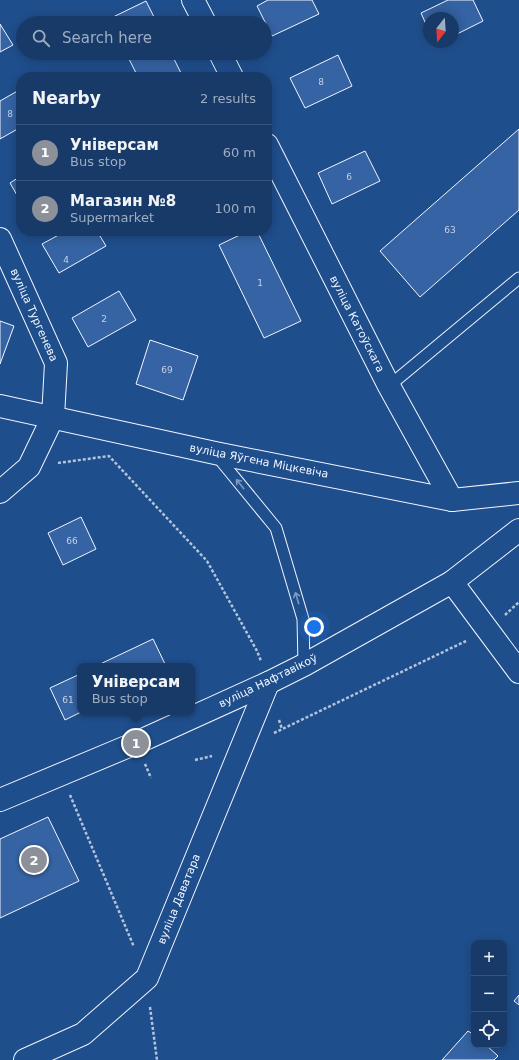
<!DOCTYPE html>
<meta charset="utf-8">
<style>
body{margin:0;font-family:"DejaVu Sans",sans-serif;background:#20416f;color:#f1f3f6}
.controls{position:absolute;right:12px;bottom:12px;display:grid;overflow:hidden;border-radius:8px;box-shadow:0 2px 10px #0003}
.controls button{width:36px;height:36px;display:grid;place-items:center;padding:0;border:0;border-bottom:1px solid #36547d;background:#173a69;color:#f1f3f6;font:20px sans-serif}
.compass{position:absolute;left:423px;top:12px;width:36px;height:36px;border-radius:50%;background:#173a69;box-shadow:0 2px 10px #0003;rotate:197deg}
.you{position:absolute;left:314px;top:627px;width:14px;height:14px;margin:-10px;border:3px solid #fff;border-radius:50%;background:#1a73e8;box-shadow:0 0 0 6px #1a73e833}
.badge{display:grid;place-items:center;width:26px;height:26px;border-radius:50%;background:#8c9099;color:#fff;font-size:13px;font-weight:700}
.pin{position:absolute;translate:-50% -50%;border:2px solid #fff;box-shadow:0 1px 4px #0006}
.popup{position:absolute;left:77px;top:663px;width:118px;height:52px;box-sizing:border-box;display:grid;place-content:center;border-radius:8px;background:#173a69;filter:drop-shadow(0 1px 3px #0005);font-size:13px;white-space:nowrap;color:#9eadc0}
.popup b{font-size:15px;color:#f1f3f6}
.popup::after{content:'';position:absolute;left:50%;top:100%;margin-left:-8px;border:8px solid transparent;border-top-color:#173a69}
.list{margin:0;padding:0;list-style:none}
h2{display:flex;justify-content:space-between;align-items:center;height:52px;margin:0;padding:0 16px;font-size:17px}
h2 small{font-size:13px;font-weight:400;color:#9eadc0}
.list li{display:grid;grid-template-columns:26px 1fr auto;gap:12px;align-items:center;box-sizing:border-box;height:56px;padding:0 16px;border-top:1px solid #36547d}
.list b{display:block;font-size:15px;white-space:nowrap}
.list p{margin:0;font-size:13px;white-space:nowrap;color:#9eadc0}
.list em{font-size:13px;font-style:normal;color:#9eadc0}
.icon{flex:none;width:22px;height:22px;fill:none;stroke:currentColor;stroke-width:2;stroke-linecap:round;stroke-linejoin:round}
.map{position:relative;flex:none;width:519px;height:1060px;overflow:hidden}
.search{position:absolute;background:#173a69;box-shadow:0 2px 10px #0003;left:16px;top:16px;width:256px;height:44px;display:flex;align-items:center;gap:10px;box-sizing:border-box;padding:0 14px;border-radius:22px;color:#9eadc0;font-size:15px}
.panel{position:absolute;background:#173a69;box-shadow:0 2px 10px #0003;left:16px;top:72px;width:256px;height:164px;border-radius:16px}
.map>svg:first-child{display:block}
</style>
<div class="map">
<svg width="519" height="1060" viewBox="0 0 519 1060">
<rect width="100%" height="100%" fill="#1f4e8c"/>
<!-- building -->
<g fill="#3563a3" stroke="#f2f6ff">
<path d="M268,0h44l7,14 -47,22 -15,-30z"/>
<path d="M448,0h25l10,21 -30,15v-18h-24v13l-8,-18z"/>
<path d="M146,1l11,22h-46l-2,-4z"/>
<path d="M0,24l13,21 -13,7z"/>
<path d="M126,53h45l12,24h-45z"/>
<path d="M338,55l14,31 -47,22 -15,-30z"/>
<path d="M21,89v38l-21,12v-38z"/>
<path d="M519,129v81l-99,87 -40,-46z"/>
<path d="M365,151l15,30 -48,23 -14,-31z"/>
<path d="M21,176v26l-11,-19z"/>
<path d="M66,231h31l9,15 -47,27 -17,-29z"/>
<path d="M248,231h9l44,90 -37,17 -45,-93z"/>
<path d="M119,291l17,29 -48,27 -16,-29z"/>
<path d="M0,321l14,5 -14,38z"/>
<path d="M150,340l48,16 -15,44 -47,-16z"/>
<path d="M81,517l15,32 -33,16 -15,-32z"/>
<path d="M153,639l13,27h-70z"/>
<path d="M80,674l1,38 -16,8 -15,-32z"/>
<path d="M48,817l31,64 -79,37v-79z"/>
<path d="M519,995v10l-5,-4z"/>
<path d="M468,1031l6,4v10h12l12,11 -4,4h-52z"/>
</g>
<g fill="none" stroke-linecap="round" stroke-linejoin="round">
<defs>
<g id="service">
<path d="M389,386l130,-108"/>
<path d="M217,456l59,72 27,91 1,46"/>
</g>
<g id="minor">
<path d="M193,0l12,23"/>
<path d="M220,53l12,24"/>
<path d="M267,145l122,241 63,114"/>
<path d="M0,239l56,124 -3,54 -24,50 -29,25"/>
<path d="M452,582l67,90"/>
<path d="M25,1060l58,-26 64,-56 121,-295"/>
</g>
<g id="tertiary">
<path d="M0,406l215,47 237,47 67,-7"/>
<path d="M0,800l136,-57 132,-60 36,-18 148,-83 67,-52"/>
</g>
</defs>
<!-- service casing -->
<use href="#service" stroke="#f2f6ff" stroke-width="13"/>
<!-- minor casing -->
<use href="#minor" stroke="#f2f6ff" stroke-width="24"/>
<!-- tertiary casing -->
<use href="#tertiary" stroke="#f2f6ff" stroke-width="24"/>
<!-- path -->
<g stroke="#b3c4dc" stroke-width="2.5" stroke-dasharray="3 2" stroke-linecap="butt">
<path d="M58,463l51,-7 98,105 50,90 4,10"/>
<path d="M505,615l14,-13"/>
<path d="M279,720l3,9"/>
<path d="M274,733l192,-92"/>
<path d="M195,760l17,-4"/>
<path d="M145,764l6,14"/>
<path d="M70,795l64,152"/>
<path d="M150,1007l7,53"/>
</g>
<!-- service -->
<use href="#service" stroke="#1f4e8c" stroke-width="11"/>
<!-- minor -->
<use href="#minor" stroke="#1f4e8c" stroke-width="22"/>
<!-- tertiary -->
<use href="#tertiary" stroke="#1f4e8c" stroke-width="22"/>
</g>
<!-- one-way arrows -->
<defs><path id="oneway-shaft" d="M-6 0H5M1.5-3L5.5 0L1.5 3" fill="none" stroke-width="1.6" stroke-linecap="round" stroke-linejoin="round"/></defs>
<g stroke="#7e9ac0">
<use href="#oneway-shaft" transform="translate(240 484) rotate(-129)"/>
<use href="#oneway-shaft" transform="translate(297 598) rotate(-107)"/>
</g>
<g text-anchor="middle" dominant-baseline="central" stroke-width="3" stroke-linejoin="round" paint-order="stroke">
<!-- number labels -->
<g font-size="9" fill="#c3d1e8">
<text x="321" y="82">8</text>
<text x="10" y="114">8</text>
<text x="349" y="177">6</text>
<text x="450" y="230">63</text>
<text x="66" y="260">4</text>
<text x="260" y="283">1</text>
<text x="104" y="319">2</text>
<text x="167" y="370">69</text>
<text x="72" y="541">66</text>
<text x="68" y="700">61</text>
</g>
<!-- street labels -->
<g font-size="11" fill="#f2f6ff" stroke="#1f4e8c">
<text transform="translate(34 315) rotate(66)">вуліца Тургенева</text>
<text transform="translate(357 324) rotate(63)">вуліца Катоўскага</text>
<text transform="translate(259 461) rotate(11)">вуліца Яўгена Міцкевіча</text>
<text transform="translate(268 681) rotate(-26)">вуліца Нафтавікоў</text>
<text transform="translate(179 899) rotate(-68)">вуліца Даватара</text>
</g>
</g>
</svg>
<div class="controls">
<button>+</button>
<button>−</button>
<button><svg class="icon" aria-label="locate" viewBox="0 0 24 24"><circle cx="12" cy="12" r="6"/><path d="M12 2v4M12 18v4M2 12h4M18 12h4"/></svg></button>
</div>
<svg class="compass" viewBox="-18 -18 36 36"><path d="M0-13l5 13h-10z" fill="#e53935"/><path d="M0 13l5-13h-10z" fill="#9eadc0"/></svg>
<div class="you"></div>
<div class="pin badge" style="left:136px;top:743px">1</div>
<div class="popup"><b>Універсам</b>Bus stop</div>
<div class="pin badge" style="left:34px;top:860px">2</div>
<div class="search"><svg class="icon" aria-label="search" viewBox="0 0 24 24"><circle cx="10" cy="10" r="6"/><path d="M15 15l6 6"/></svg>Search here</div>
<section class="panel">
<h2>Nearby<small>2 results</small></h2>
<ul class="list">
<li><span class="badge">1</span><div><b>Універсам</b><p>Bus stop</p></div><em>60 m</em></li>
<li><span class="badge">2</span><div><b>Магазин №8</b><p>Supermarket</p></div><em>100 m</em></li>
</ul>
</section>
</div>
